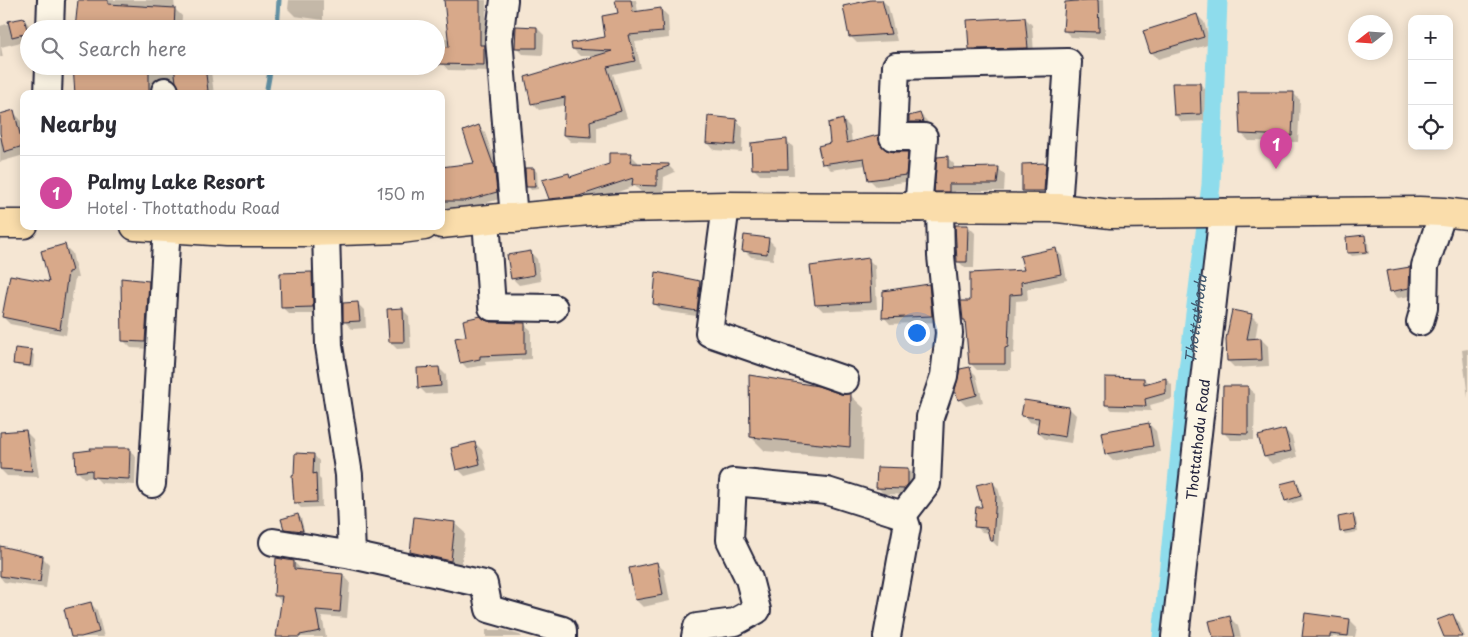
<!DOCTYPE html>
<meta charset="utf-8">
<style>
body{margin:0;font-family:"Playpen Sans",sans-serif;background:#f2f2f3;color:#2b2b33}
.controls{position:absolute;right:15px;top:15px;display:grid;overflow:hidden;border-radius:10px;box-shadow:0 2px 12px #0003}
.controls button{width:45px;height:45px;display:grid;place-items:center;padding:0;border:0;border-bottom:1px solid #e1e1e2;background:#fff;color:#2b2b33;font:25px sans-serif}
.compass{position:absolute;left:1348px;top:15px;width:45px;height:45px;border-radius:50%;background:#fff;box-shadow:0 2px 12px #0003;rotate:253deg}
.you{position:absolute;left:916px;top:332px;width:18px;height:18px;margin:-12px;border:4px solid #fff;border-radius:50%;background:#1a73e8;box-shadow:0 0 0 8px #1a73e833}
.badge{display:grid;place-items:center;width:32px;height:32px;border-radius:50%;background:#7c3aed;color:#fff;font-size:16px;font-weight:700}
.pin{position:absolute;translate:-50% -41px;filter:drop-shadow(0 1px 2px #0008)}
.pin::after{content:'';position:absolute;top:26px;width:18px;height:15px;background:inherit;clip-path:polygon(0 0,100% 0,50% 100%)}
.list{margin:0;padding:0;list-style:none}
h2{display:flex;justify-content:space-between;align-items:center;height:65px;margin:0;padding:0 20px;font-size:21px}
h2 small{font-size:16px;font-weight:400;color:#7c7c81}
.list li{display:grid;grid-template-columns:32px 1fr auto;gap:15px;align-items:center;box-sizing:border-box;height:75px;padding:0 20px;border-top:1px solid #e1e1e2}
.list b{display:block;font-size:19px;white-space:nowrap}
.list p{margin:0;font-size:16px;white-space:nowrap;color:#7c7c81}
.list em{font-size:16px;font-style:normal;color:#7c7c81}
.icon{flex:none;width:28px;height:28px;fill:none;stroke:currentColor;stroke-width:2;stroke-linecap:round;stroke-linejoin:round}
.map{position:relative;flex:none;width:1468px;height:637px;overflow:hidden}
.search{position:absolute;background:#fff;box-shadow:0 2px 12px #0003;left:20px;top:20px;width:425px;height:55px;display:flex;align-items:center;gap:12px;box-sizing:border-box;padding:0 18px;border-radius:28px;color:#7c7c81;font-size:19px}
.panel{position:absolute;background:#fff;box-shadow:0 2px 12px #0003;left:20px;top:90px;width:425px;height:140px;border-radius:10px}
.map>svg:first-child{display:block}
</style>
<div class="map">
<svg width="1468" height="637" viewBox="0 0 1468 637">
<rect width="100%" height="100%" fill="#f5e6d3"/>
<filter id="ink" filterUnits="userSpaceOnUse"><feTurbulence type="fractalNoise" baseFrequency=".02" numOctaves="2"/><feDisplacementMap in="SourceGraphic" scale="10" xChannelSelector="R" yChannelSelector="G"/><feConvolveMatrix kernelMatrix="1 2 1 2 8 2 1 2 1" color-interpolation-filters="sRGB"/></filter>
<g filter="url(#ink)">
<!-- shadow -->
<g fill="#0003">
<path d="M80,0h94l1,9 7,7 -1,13h-104z"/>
<path d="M289,0h34v20l-28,-4 -7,-7z"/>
<path d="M446,0h40v48l5,5v18l-43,-1 -8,-9v5h-4v-27h13z"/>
<path d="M616,0h20l2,12 23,-3 7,7 1,22 -34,4 6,26 -28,6 14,44 -30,9v16l-26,-1 -7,-7 2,-30 -27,5 -7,-7 64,-47h-16l-7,-7 34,-11 12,-24z"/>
<path d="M877,0h5l6,6 9,35 -40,2 -7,-7z"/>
<path d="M1070,0h34l1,39 -34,-2 -7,-7z"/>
<path d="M1197,15l7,7 7,22 -53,15 -7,-7z"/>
<path d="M1025,18l7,7 2,29 -57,2 -7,-7z"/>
<path d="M23,19l6,6v15l-28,7 2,10h-3v-31z"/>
<path d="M537,28l7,7 -1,20 -20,-1 -7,-7z"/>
<path d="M75,66h131l5,6 3,22h-33l-2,-10 -6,-1 -17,11h-80z"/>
<path d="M1200,84l7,7 1,30 -26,1 -7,-7z"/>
<path d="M1293,93l7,7 -2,42 -49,-1 -7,-7z"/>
<path d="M13,112l7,7 4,13v23l-24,7v-47z"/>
<path d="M920,114l7,7 2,7h-12l-7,-6z"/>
<path d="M736,120l7,7 -1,25 -28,-2 -6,-7z"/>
<path d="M843,120l7,7 2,16 26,-7 7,7 1,8 21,2 7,7 -2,21 -36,5 -7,-7 -3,-14 -35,5 -7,-7z"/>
<path d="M479,127l6,6 13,37 5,28 -31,9h-31v-39l35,-4z"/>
<path d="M786,140l7,7 1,28h-34l-7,-7z"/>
<path d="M631,155l7,7v2l31,2 6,6 -11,5 -1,16 -22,-1 -6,-6 -49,17 -29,2 -7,-7 18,-23 3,3 39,-13z"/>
<path d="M947,157l7,7v5l44,-1 7,7 -1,16h-49l1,7h-13l-7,-7z"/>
<path d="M1046,164l6,7 -1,27h-21l-7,-7z"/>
<path d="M534,169l3,3 1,17 -7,1 -3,-4z"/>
<path d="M968,226l7,7 -1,35h-9l-7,-7z"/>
<path d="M1365,237l3,3 1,14 -17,2 -4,-4z"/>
<path d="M768,239l7,7 -2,14 -22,-3 -7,-7z"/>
<path d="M65,246l7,7 6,25h-3l-9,57 -56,-11 -7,-7 47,-33z"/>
<path d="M1056,250l6,6 5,24 -40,9 1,11 -12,1 -2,52 -3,1v16h-34l-7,-7 -3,-41 -3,-2 7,-18 54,-31z"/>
<path d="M530,252l7,7 4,22 -22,4 -7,-7z"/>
<path d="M868,259l7,7 2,43 -54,2 -7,-7z"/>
<path d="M1410,268l6,7v20l-18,3 -7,-7z"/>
<path d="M312,273l6,7 1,34h-30l-7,-7z"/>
<path d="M148,282l7,7 -3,60 -21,-1 -7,-7z"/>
<path d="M700,282l7,7 -4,28 -41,-6 -7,-7z"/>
<path d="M928,285l7,7 3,30 -48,2 -6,-7z"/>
<path d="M358,304l7,7 1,17 -14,1 -7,-7z"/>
<path d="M402,309l7,7 2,32 -14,1 -7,-7z"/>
<path d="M1251,315l7,7 -3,18 6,-1 7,7 1,20 -34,2 -7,-7z"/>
<path d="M491,323l33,1 7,6v29l-46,3 1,3 -19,3 -6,-6 6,-24z"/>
<path d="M1468,349v49l-6,-48z"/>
<path d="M31,352l3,3 -1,13 -15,-2 -4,-3z"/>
<path d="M439,368l7,7 1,18 -21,1 -7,-7z"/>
<path d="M969,368l7,7 7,27 -17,4 -7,-7z"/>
<path d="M1144,379l5,5 17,-5 6,6v14l-22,6 1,6 -39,-1 -6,-6z"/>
<path d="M1248,388l7,6 -1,46h-23l-7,-7z"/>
<path d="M850,395l14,13 -1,52 -98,-9 -14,-14z"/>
<path d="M1069,408l7,7 -5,28 -26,-4 -7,-7 1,-8 -10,-2 -6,-7z"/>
<path d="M1149,424l7,7 4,21 -47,9 -7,-7z"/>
<path d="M1285,430l7,7 5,20 -25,7 -7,-7z"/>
<path d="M26,432l7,7 6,38 -32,-1 -7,-7v-35z"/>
<path d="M475,443l7,7 5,20 -22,6 -7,-7z"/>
<path d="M129,450l7,6 -1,29 -34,-2 -6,-6 -11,1 -7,-7 15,-20z"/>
<path d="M314,455l5,6v17l2,2 1,27 -21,1 -6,-6z"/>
<path d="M908,469l7,7 -4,19 -27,-1 -7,-7z"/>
<path d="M1296,481l3,3 4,16 -14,4 -3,-3z"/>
<path d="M992,482l6,6 4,14 -4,44h-1l-6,-6 -2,-7 -7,-1 -6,-6z"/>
<path d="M298,515l3,3 4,16 -17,-3 -3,-3z"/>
<path d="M1353,516l3,3 2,13 -13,2 -3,-3z"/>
<path d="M454,523l11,10 -4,38 -39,-9 -10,-10z"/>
<path d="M0,547l42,10 7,7 -3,24 -42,-6 -4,-5z"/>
<path d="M294,562l7,7v2l42,4 7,7 -3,36 -25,-2 4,21h-49l5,-35 -7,-7z"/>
<path d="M657,564l7,6 6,31 -27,6 -7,-7z"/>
<path d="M90,603l7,7 7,27h-31z"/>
<path d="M1452,615l7,7 6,15h-20z"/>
<path d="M1229,617l9,9 3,11h-27z"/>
<path d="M1350,620l7,7 -2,10h-52z"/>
<path d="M486,630h17l17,5 2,2h-36z"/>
</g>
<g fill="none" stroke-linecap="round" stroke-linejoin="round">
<!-- stream -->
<g stroke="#6392a5" stroke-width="5">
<path d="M277,29l2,-29"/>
<path d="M266,94l5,-28"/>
</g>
<!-- canal -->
<path stroke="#8edcec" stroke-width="19" id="s1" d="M1162,637l26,-267 23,-185 7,-185"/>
</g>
<!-- building -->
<g fill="#d8a98a" stroke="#22223b">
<path d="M78,0h30v4l67,4 -1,21h-99z"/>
<path d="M444,0h36v45h4v20l-47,-1 2,-18 10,1z"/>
<path d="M615,0h16l2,12 28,-4 2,24 -34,3 6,26 -28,6 14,44 -31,10 1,16 -28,-2 2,-38 -34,7 -6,-27 87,-26 -40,-2 -1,-6 34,-6 -3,-21 16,-3z"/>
<path d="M871,0h11l9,34 -42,3 -6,-31z"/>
<path d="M1088,0h10l1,32 -36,-1 2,-29z"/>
<path d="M1197,14l7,23 -54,16 -7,-22z"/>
<path d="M1025,17l3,31 -59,1 -2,-29z"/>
<path d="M24,18l4,15 -16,4 -4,-16z"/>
<path d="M516,26l21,1v21h-22z"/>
<path d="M73,66h76v28h-74z"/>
<path d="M174,66h31l3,25 -28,3 -4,-12z"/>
<path d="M1172,83h28l1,31 -27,1z"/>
<path d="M1238,92h56l-2,44 -52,-2z"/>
<path d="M14,110l9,36 -19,6 -4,-19v-19z"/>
<path d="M920,113l3,9h-14v-6z"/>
<path d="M708,116l29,3 -2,26 -29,-2z"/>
<path d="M843,119l4,24 31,-8 2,9 6,6 7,2h15l-2,23 -38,5 -4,-22 -42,6 -4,-18 12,-3 -2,-20z"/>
<path d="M479,125l14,39h1l3,28 -32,9h-24v-34l33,-4 -11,-32z"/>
<path d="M787,139l1,30h-36l-1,-26z"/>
<path d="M609,153h23l-2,10 39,1v2l-12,4v16l-25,-1 1,-7 -54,18 -30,3 -7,-19 27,-7 1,4 39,-13z"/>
<path d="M948,156v12l51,-1 -2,17h-48v8h-15l3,-35z"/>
<path d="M1046,163l-2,28h-22v-27z"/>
<path d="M525,168h9l1,19h-9z"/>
<path d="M955,225h13l-1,37h-10z"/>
<path d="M744,235l25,3 -2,16 -25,-3z"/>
<path d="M1365,235l2,17 -20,1 -1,-16z"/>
<path d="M65,244l7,27 -4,1 -8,57 -58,-12 8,-42 39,7 -8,-31z"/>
<path d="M1056,248l5,26 -40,8 1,12 -12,1 -2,52 -3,1v16h-36l-4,-44h-2l-2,-19h9v-28l54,-3 -4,-14z"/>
<path d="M531,251l3,24 -23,4 -4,-24z"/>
<path d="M869,258l2,44 -56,3 -5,-39z"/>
<path d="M1410,267l-1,21 -19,4 -4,-21z"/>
<path d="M312,272l1,35 -32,1 -1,-35z"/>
<path d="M656,272l44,9 -3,30 -44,-7z"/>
<path d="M121,278l28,3 -4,61 -23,-1z"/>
<path d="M929,284l3,32 -50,2 1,-27z"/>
<path d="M358,302l2,19 -17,1v-19z"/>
<path d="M403,308l1,34h-15l-2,-33z"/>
<path d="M1232,310l20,4 -5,25 14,-1 1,22 -35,1 -1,-22z"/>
<path d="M481,316l4,4 6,2 34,1v31l-45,2v3l-20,4 -5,-25 11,-2 -3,-16z"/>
<path d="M15,348l17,2 -2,16 -17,-2z"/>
<path d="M439,367l2,19 -23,2 -1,-20z"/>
<path d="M970,367l7,28 -19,5 -3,-10 5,-21z"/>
<path d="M749,375l69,11 23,8 10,-1 -1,54 -100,-10z"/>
<path d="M1105,377l39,1v6l22,-6v15l-21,6 1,7 -41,-1z"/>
<path d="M1223,386h25v48l-26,-1z"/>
<path d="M1024,400l45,7 -4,30 -28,-5 2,-14 -18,-2z"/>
<path d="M1149,423l4,23 -48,8 -4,-22z"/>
<path d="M1285,429l6,22 -27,6 -6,-21z"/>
<path d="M26,430l6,41 -32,-2v-37z"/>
<path d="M475,442l5,22 -24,6 -5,-22z"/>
<path d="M90,448h40l-1,31 -37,-2v-7l-16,2 -1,-20 16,-2z"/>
<path d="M295,453l19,1 -1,20 3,-1 1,29 -23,1 -2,-28 2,-1z"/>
<path d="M877,467l31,1v16l-4,5 -28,-1z"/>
<path d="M1296,480l5,16 -16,5 -5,-17z"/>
<path d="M993,481l3,14 -3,46h-3l-3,-13 -13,-1 2,-20h6l-6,-22z"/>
<path d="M298,514l5,17 -19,-2 -3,-10z"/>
<path d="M1353,514l3,15 -16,3 -2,-15z"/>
<path d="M414,517l41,5 -4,39 -41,-9z"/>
<path d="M0,546l43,10 -3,26 -40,-6z"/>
<path d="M276,558l18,3v8l49,5 -3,38 -24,-2 4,21 -20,4v2h-24l6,-41h-8z"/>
<path d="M657,562l6,33 -28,5 -6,-32z"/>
<path d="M91,602l8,30 -18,5h-10l-7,-28z"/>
<path d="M1305,613l45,6 -2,17 -18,-2v3h-28z"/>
<path d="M1453,614l9,23h-18l-7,-17z"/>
<path d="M1230,616l5,21h-22l-4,-16z"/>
</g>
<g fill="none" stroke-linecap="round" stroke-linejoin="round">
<defs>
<g id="minor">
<path d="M504,0l-5,39 15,179"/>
<path d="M50,29l1,-29"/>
<path d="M48,94l1,-28"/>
<path d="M165,94v-3"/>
<path d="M726,206l-17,127 136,47"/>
<path d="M918,208l6,-71h-31l3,-71 172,-4 -10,146"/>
<path d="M486,219l6,88 62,1"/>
<path d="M326,231l3,115 20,129 3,80 132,29 5,25 74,21v7"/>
<path d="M1420,322l4,-14 1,-42 18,-54"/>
<path d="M152,484l15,-258"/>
<path d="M273,542l79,13"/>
<path d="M695,637l2,-10 38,-5 22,-12 -8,-31 -19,-39 3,-58 94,9 76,24 24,-31 3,-67 14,-41 5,-43 -8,-77 -1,-48"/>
<path d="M887,637l20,-110 -4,-12"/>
<path id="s2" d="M1175,637l48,-425"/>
</g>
<g id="major">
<path d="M0,224h24"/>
<path d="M441,224l59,-6h14l107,-10 105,-2 332,2 53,6 308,-3 24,1 25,3"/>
<path d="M135,226l92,6h82l92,-3 23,-3"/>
</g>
</defs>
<!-- minor casing -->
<use href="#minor" stroke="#22223b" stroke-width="30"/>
<!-- major casing -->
<use href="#major" stroke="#22223b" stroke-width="31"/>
<!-- minor -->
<use href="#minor" stroke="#fcf5e5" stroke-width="26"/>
<!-- major -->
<use href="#major" stroke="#faddab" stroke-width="28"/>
</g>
</g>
<g text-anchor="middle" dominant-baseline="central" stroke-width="4.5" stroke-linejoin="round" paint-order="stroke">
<!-- street labels -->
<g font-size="14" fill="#22223b" stroke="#fcf5e5">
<text stroke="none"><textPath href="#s2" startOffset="199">Thottathodu Road</textPath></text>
</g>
<!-- water labels -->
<g font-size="15" font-style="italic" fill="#425a70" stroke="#fcf5e5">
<text stroke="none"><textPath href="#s1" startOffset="320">Thottathodu</textPath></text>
</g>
</g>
</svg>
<div class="controls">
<button>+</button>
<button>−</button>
<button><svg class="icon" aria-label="locate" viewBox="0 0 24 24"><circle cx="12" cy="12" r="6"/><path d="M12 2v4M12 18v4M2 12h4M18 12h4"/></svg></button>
</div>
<svg class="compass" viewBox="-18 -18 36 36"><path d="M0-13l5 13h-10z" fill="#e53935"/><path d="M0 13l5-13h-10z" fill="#7c7c81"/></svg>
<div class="you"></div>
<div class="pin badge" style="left:1276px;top:169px;background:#d1479c">1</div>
<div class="search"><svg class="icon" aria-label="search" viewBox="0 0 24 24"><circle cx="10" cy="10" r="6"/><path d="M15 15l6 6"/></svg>Search here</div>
<section class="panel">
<h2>Nearby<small></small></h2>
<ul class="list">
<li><span class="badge" style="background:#d1479c">1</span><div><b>Palmy Lake Resort</b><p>Hotel · Thottathodu Road</p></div><em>150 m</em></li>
</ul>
</section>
</div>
